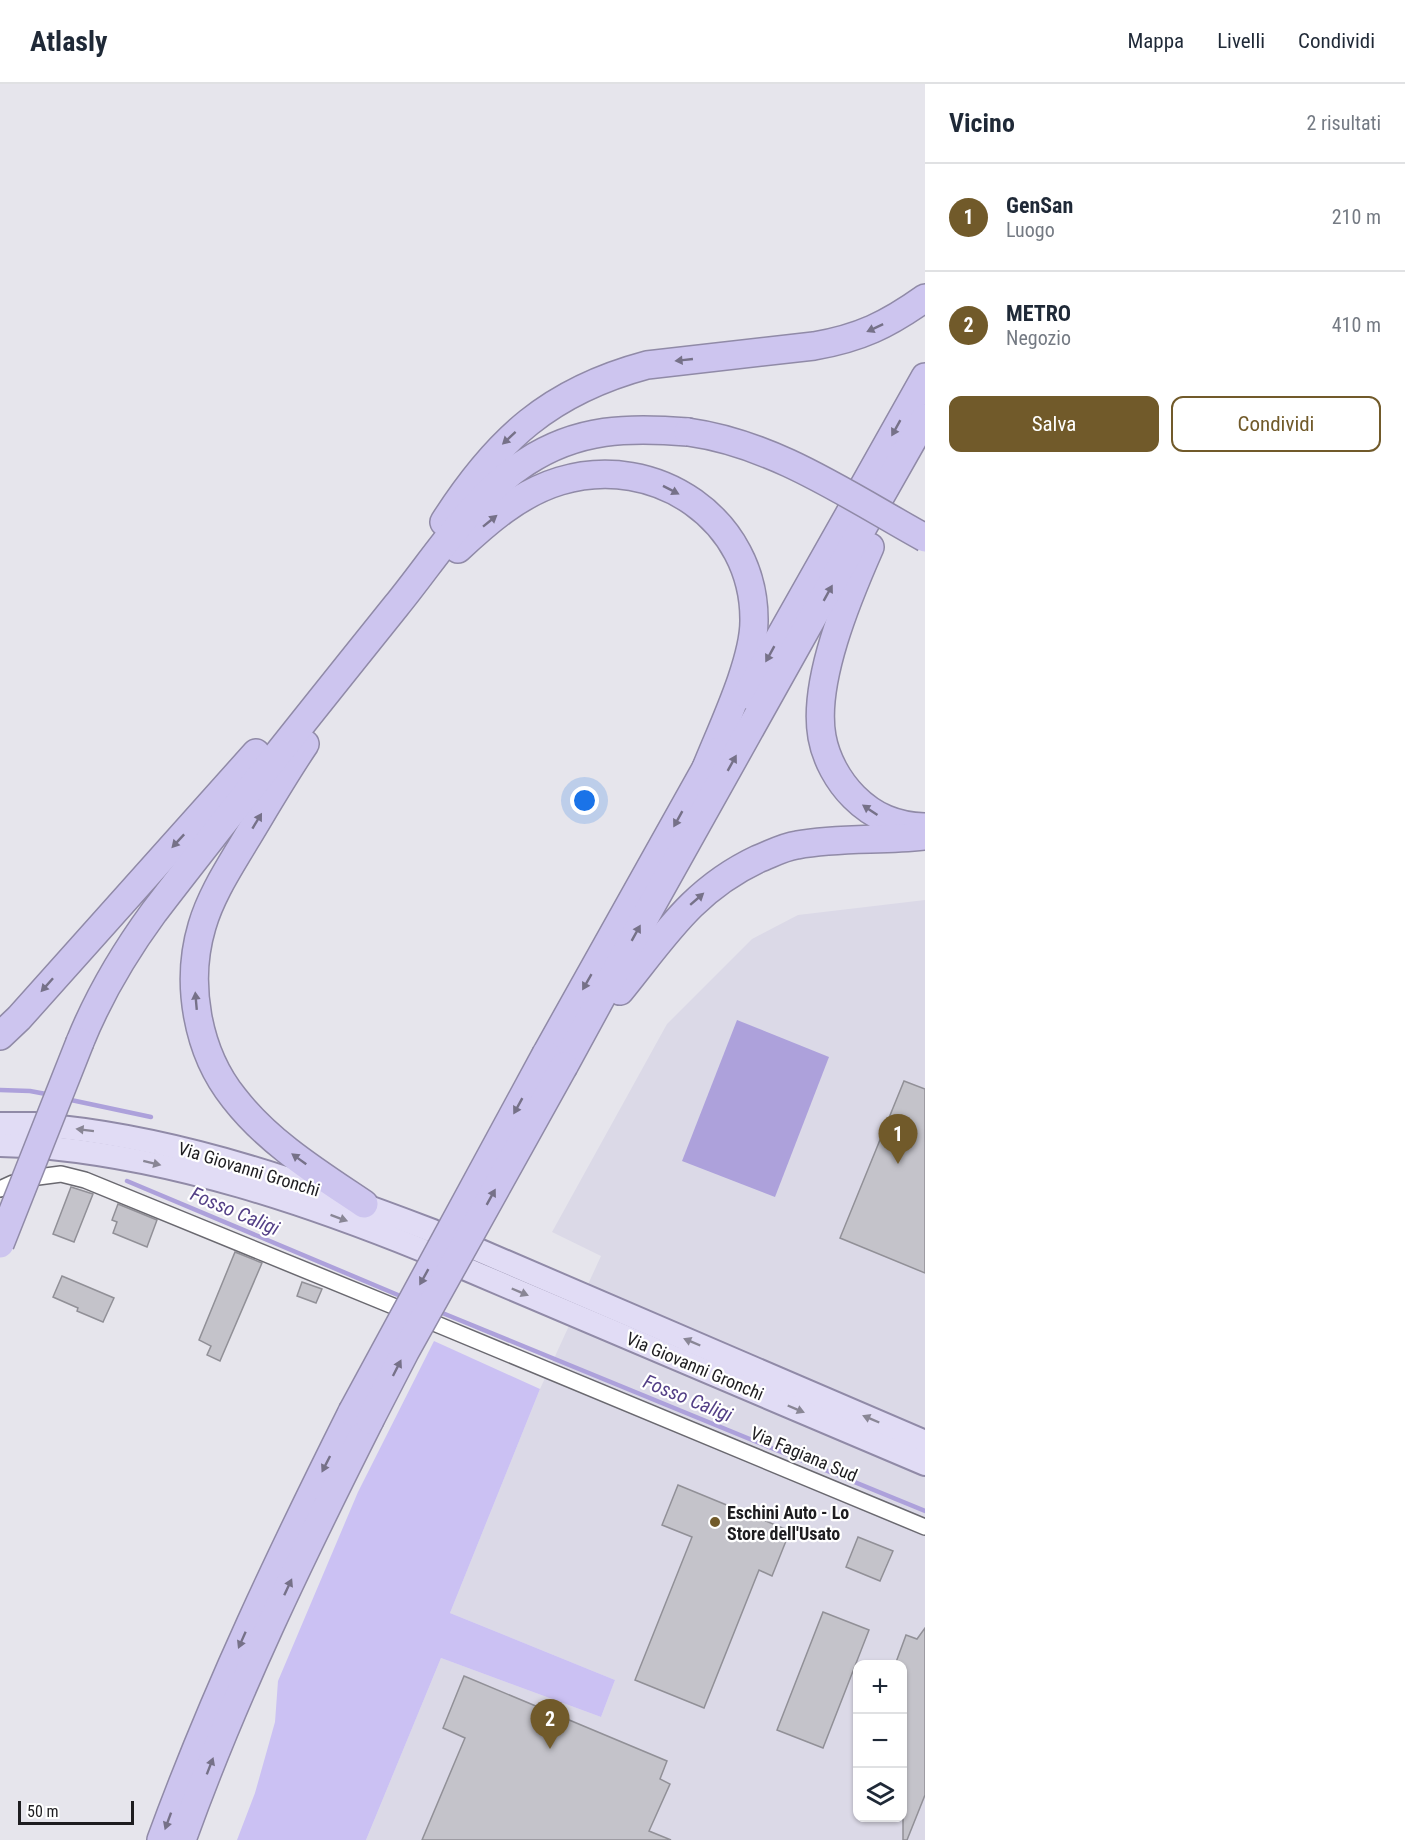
<!DOCTYPE html>
<html lang="it">
<meta charset="utf-8">
<style>
body{margin:0;font-family:"Roboto Condensed",sans-serif;background:#f6f6f7;color:#1f2937}
.controls{position:absolute;right:18px;bottom:18px;display:grid;overflow:hidden;border-radius:12px;box-shadow:0 2px 4px #0004}
.controls button{width:54px;height:54px;display:grid;place-items:center;padding:0;border:0;border-bottom:2px solid #e0e1e3;background:#fff;color:#1f2937;font:30px sans-serif}
.scale{position:absolute;left:18px;bottom:15px;width:116px;box-sizing:border-box;padding-left:6px;border:3px solid #1e1d20;border-top:0;font-size:16px;line-height:21px;white-space:nowrap;color:#1e1d20;-webkit-text-stroke:4px #fff;paint-order:stroke}
.you{position:absolute;left:585px;top:717px;width:21px;height:21px;margin:-15px;border:4px solid #fff;border-radius:50%;background:#1a73e8;box-shadow:0 0 0 9px #1a73e833}
.badge{display:grid;place-items:center;width:39px;height:39px;border-radius:50%;background:#715a2a;color:#fff;font-size:20px;font-weight:700}
.pin{position:absolute;translate:-50% -50px;filter:drop-shadow(0 2px 3px #0008)}
.pin::after{content:'';position:absolute;top:32px;width:21px;height:18px;background:inherit;clip-path:polygon(0 0,100% 0,50% 100%)}
.list{margin:0;padding:0;list-style:none}
h2{display:flex;justify-content:space-between;align-items:center;height:78px;margin:0;padding:0 24px;font-size:26px}
h2 small{font-size:20px;font-weight:400;color:#747a83}
.list li{display:grid;grid-template-columns:39px 1fr auto;gap:18px;align-items:center;box-sizing:border-box;height:108px;padding:0 24px;border-top:2px solid #e0e1e3}
.list b{display:block;font-size:22px;white-space:nowrap}
.list p{margin:0;font-size:20px;white-space:nowrap;color:#747a83}
.list em{font-size:20px;font-style:normal;color:#747a83}
.actions{display:flex;gap:12px;padding:18px 24px}
.actions a{flex:1;padding:14px 0;border:2px solid #715a2a;border-radius:12px;text-align:center;font-size:21px;color:#715a2a}
.actions .main{background:#715a2a;color:#fff}
.icon{flex:none;width:33px;height:33px;fill:none;stroke:currentColor;stroke-width:2;stroke-linecap:round;stroke-linejoin:round}
.map{position:relative;flex:none;width:925px;height:1756px;overflow:hidden}
header{display:flex;align-items:center;gap:36px;box-sizing:border-box;height:84px;padding:0 30px;background:#fff;border-bottom:2px solid #e0e1e3}
header strong{font-size:28px}
nav{display:flex;gap:33px;margin-inline-start:auto;font-size:21px}
main{display:flex}
aside{flex:1;background:#fff}
.map>svg:first-child{display:block}
</style>
<header>
<strong>Atlasly</strong>
<nav><a>Mappa</a><a>Livelli</a><a>Condividi</a></nav>
</header>
<main>
<div class="map">
<svg width="925" height="1756" viewBox="0 0 925 1756">
<rect width="100%" height="100%" fill="#e6e5ec"/>
<!-- built -->
<path fill="#dbd9e7" fill-rule="evenodd" d="M925,816v940h-559l75,-182 160,59 14,-37 -165,-67 90,-224 61,-133 -49,-24 115,-208 85,-85 46,-24zM858,1580h44v154h-44z"/>
<!-- green -->
<path fill="#cbc1f3" d="M434,1257l106,48 -90,224 165,67 -14,37 -160,-59 -75,182h-129l18,-47 20,-71 3,-41 80,-189z"/>
<!-- water -->
<path fill="#ada1db" d="M737,936l92,37 -54,140 -93,-36z"/>
<g fill="none" stroke-linecap="round" stroke-linejoin="round">
<!-- stream -->
<g stroke="#ada1db" stroke-width="4.5">
<path d="M0,1006l30,1 16,3"/>
<path d="M71,1016l80,17"/>
<path d="M127,1097l271,114"/>
<path d="M440,1228l485,199"/>
</g>
</g>
<!-- building -->
<g fill="#c4c3ca" stroke="#919097" stroke-width="1.5">
<path d="M904,997l21,8v184l-85,-35z"/>
<path d="M71,1103l22,7 -19,48 -21,-8z"/>
<path d="M118,1120l39,16 -10,27 -34,-14 4,-11 -5,-2z"/>
<path d="M235,1168l27,11 -42,98 -13,-6 4,-9 -12,-6z"/>
<path d="M62,1192l52,22 -11,24 -26,-11 1,-3 -25,-11z"/>
<path d="M302,1198l20,7 -6,14 -19,-7z"/>
<path d="M678,1401l112,46 -18,45 -13,-6 -55,138 -69,-28 57,-143 -30,-12z"/>
<path d="M858,1453l35,14 -13,30 -34,-14z"/>
<path d="M823,1528l46,18 -46,118 -46,-18z"/>
<path d="M925,1544v167l-18,45h-4v-175h-8l11,-30 11,4z"/>
<path d="M464,1592l203,85 -7,18 10,5 -21,47 22,9h-249l43,-102 -22,-10z"/>
</g>
<g fill="none" stroke-linecap="round" stroke-linejoin="round">
<defs>
<g id="street">
<path d="M38,1093l23,-3 24,6 308,126"/>
<path d="M0,1105l13,-6"/>
<path d="M434,1239l491,204"/>
</g>
<g id="primary">
<path d="M0,1040h35"/>
<path d="M60,1043c129,14 252,58 373,104"/>
<path d="M0,1061l26,1"/>
<path d="M51,1064c128,13 252,54 371,102"/>
<path d="M476,1165l449,193"/>
<path d="M466,1185l459,195"/>
</g>
<g id="highway">
<path d="M862,405l63,-112"/>
<path d="M879,415l46,-81"/>
<path d="M444,438c53,-83 106,-131 203,-157l167,-19c46,-8 73,-21 111,-48"/>
<path d="M870,463c-22,50 -58,135 -48,190 4,22 16,44 32,60 20,20 42,29 70,30"/>
<path d="M458,465c30,-28 62,-56 102,-68 96,-29 195,39 194,140 0,41 -32,107 -48,147"/>
<path d="M747,611l104,-184"/>
<path d="M305,660c-21,31 -40,64 -60,97 -16,27 -34,54 -43,85 -17,57 -5,126 32,172 35,45 84,75 130,106"/>
<path d="M620,907c44,-54 72,-101 138,-132 13,-5 25,-12 39,-14 42,-8 86,-4 128,-9"/>
<path d="M0,952l19,-18 237,-265"/>
<path d="M80,958c19,-47 44,-89 74,-130 79,-103 161,-205 242,-306 40,-49 77,-110 130,-144 52,-34 103,-35 162,-30"/>
<path d="M546,970l169,-302"/>
<path d="M564,982l85,-156 217,-388"/>
<path d="M161,1756c54,-148 121,-288 191,-428"/>
<path d="M182,1756c52,-145 119,-283 188,-420"/>
</g>
</defs>
<!-- street casing -->
<use href="#street" stroke="#6a6970" stroke-width="18"/>
<!-- primary casing -->
<use href="#primary" stroke="#908aa7" stroke-width="26"/>
<!-- highway casing -->
<use href="#highway" stroke="#908aa7" stroke-width="30"/>
<!-- street -->
<use href="#street" stroke="#fff" stroke-width="15"/>
<!-- primary -->
<use href="#primary" stroke="#e1dcf5" stroke-width="22"/>
<!-- highway -->
<use href="#highway" stroke="#cdc5ef" stroke-width="27"/>
<defs>
<g id="highway-bridge">
<path d="M688,348c87,12 161,64 237,106"/>
<path d="M0,1160l80,-202"/>
<path d="M352,1328l194,-358"/>
<path d="M370,1336l35,-68 159,-286"/>
</g>
</defs>
<!-- highway-bridge casing -->
<use href="#highway-bridge" stroke="#908aa7" stroke-width="30" stroke-linecap="butt"/>
<!-- highway-bridge -->
<use href="#highway-bridge" stroke="#cdc5ef" stroke-width="27"/>
</g>
<!-- one-way arrows -->
<defs><path id="oneway-solid" d="M-6-.8H1V-3.2L6.5 0L1 3.2V.8H-6Z" transform="scale(1.5)"/></defs>
<g fill="#767188">
<use href="#oneway-solid" transform="translate(875 244) rotate(155)"/>
<use href="#oneway-solid" transform="translate(684 276) rotate(174)"/>
<use href="#oneway-solid" transform="translate(896 344) rotate(119)"/>
<use href="#oneway-solid" transform="translate(509 354) rotate(137)"/>
<use href="#oneway-solid" transform="translate(671 406) rotate(27)"/>
<use href="#oneway-solid" transform="translate(490 437) rotate(-39)"/>
<use href="#oneway-solid" transform="translate(828 509) rotate(-61)"/>
<use href="#oneway-solid" transform="translate(770 570) rotate(119)"/>
<use href="#oneway-solid" transform="translate(732 679) rotate(-61)"/>
<use href="#oneway-solid" transform="translate(870 726) rotate(-146)"/>
<use href="#oneway-solid" transform="translate(678 735) rotate(119)"/>
<use href="#oneway-solid" transform="translate(257 737) rotate(-59)"/>
<use href="#oneway-solid" transform="translate(178 757) rotate(133)"/>
<use href="#oneway-solid" transform="translate(697 815) rotate(-41)"/>
<use href="#oneway-solid" transform="translate(636 849) rotate(-61)"/>
<use href="#oneway-solid" transform="translate(587 898) rotate(120)"/>
<use href="#oneway-solid" transform="translate(47 901) rotate(132)"/>
<use href="#oneway-solid" transform="translate(196 917) rotate(-95)"/>
<use href="#oneway-solid" transform="translate(518 1022) rotate(119)"/>
<use href="#oneway-solid" transform="translate(299 1075) rotate(-144)"/>
<use href="#oneway-solid" transform="translate(491 1113) rotate(-61)"/>
<use href="#oneway-solid" transform="translate(424 1193) rotate(119)"/>
<use href="#oneway-solid" transform="translate(397 1284) rotate(-63)"/>
<use href="#oneway-solid" transform="translate(326 1380) rotate(117)"/>
<use href="#oneway-solid" transform="translate(288 1503) rotate(-65)"/>
<use href="#oneway-solid" transform="translate(242 1556) rotate(114)"/>
<use href="#oneway-solid" transform="translate(210 1682) rotate(-69)"/>
<use href="#oneway-solid" transform="translate(168 1737) rotate(110)"/>
</g>
<g fill="#898695">
<use href="#oneway-solid" transform="translate(85 1046) rotate(-173)"/>
<use href="#oneway-solid" transform="translate(152 1079) rotate(14)"/>
<use href="#oneway-solid" transform="translate(339 1134) rotate(20)"/>
<use href="#oneway-solid" transform="translate(520 1208) rotate(23)"/>
<use href="#oneway-solid" transform="translate(692 1258) rotate(-157)"/>
<use href="#oneway-solid" transform="translate(796 1325) rotate(23)"/>
<use href="#oneway-solid" transform="translate(871 1335) rotate(-157)"/>
</g>
<!-- markers -->
<circle fill="#715a2a" stroke="#fff" stroke-width="2" cx="715" cy="1438" r="6"/>
<g text-anchor="middle" dominant-baseline="central" stroke-width="4.5" stroke-linejoin="round" paint-order="stroke">
<!-- street labels -->
<g font-size="18" fill="#1e1d20" stroke="#fff">
<text transform="translate(249 1085) rotate(17)">Via Giovanni Gronchi</text>
<text transform="translate(695 1282) rotate(23)">Via Giovanni Gronchi</text>
<text transform="translate(804 1370) rotate(23)">Via Fagiana Sud</text>
</g>
<!-- poi labels -->
<g font-size="18" font-weight="bold" fill="#1e1d20" stroke="#fff" text-anchor="start">
<text x="727" y="1428">Eschini Auto - Lo<tspan x="727" dy="21">Store dell'Usato</tspan></text>
</g>
<!-- water labels -->
<g font-size="20" font-style="italic" fill="#533f86" stroke="#fff">
<text transform="translate(235 1127) rotate(23)">Fosso Caligi</text>
<text transform="translate(688 1314) rotate(22)">Fosso Caligi</text>
</g>
</g>
</svg>
<div class="controls">
<button>+</button>
<button>−</button>
<button><svg class="icon" aria-label="layers" viewBox="0 0 24 24"><path d="M12 4l9 5-9 5-9-5zM3 14l9 5 9-5"/></svg></button>
</div>
<div class="scale">50 m</div>
<div class="you"></div>
<div class="pin badge" style="left:898px;top:1080px">1</div>
<div class="pin badge" style="left:550px;top:1665px">2</div>
</div>
<aside>
<h2>Vicino<small>2 risultati</small></h2>
<ul class="list">
<li><span class="badge">1</span><div><b>GenSan</b><p>Luogo</p></div><em>210 m</em></li>
<li><span class="badge">2</span><div><b>METRO</b><p>Negozio</p></div><em>410 m</em></li>
</ul>
<div class="actions"><a class="main">Salva</a><a>Condividi</a></div>
</aside>
</main>
